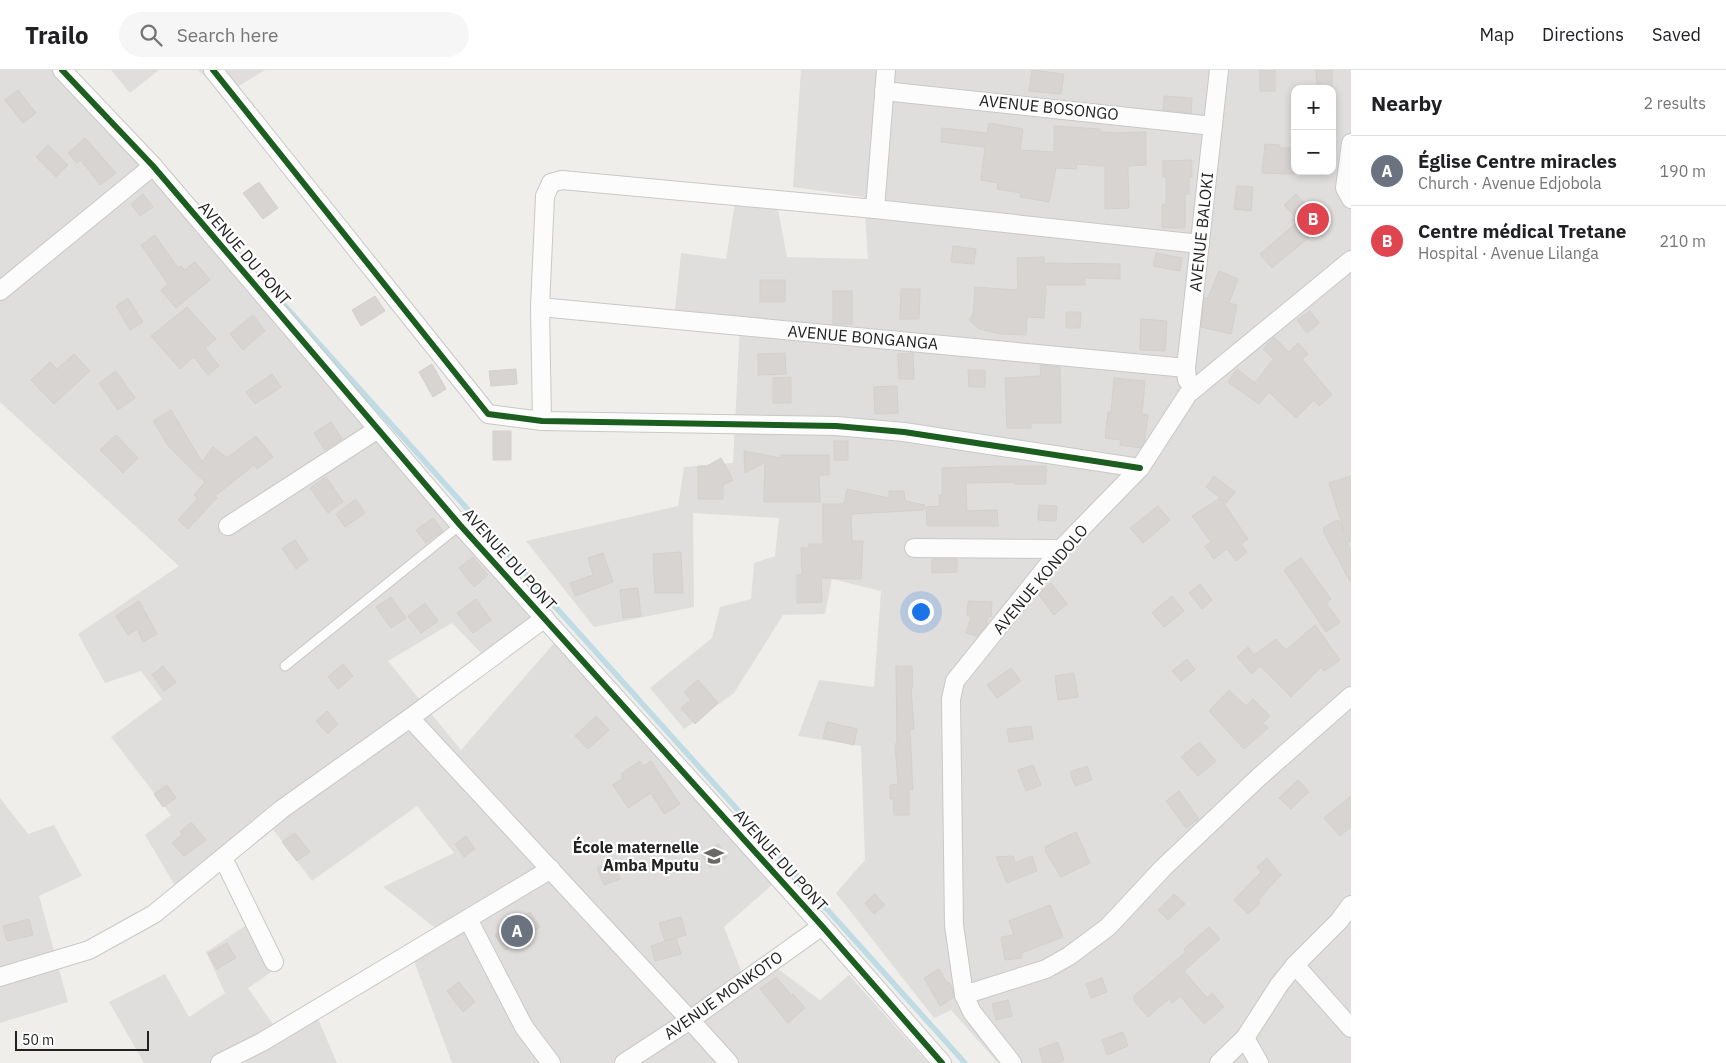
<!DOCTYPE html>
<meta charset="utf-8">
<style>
body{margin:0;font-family:"IBM Plex Sans",sans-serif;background:#f6f6f6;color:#202124}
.controls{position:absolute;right:15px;top:15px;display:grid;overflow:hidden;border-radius:10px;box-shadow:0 2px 8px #0003}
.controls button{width:45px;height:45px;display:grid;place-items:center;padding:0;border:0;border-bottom:1px solid #e0e0e0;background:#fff;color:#202124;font:25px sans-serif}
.scale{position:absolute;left:15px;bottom:12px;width:134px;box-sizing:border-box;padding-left:5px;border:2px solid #222;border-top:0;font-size:14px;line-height:18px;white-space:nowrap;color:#222;-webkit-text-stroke:4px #fff;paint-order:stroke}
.you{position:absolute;left:920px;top:541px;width:18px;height:18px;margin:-12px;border:4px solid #fff;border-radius:50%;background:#1a73e8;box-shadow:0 0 0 8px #1a73e833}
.badge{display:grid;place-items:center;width:32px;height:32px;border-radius:50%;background:#b45309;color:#fff;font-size:16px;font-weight:700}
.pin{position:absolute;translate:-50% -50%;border:2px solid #fff;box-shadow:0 1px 5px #0006}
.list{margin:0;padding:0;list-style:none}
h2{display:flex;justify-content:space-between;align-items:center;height:65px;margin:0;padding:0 20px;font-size:21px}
h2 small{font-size:16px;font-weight:400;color:#757577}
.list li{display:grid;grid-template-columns:32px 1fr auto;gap:15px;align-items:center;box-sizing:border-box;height:70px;padding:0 20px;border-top:1px solid #e0e0e0}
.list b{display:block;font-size:19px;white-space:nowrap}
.list p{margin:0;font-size:16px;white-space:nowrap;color:#757577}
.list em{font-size:16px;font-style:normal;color:#757577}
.icon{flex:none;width:28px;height:28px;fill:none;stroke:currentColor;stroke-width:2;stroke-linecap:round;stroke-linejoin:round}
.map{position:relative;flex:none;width:1351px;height:993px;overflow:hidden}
header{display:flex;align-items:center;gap:30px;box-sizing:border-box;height:70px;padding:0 25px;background:#fff;border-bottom:1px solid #e0e0e0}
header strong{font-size:24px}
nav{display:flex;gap:28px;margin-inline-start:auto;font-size:18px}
.search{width:350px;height:45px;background:#f6f6f6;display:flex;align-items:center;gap:12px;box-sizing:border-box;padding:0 18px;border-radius:28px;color:#757577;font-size:19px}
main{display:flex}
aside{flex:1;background:#fff}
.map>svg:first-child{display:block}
</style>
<header>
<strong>Trailo</strong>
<div class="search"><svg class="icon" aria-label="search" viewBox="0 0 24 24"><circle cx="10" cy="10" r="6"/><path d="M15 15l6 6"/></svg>Search here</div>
<nav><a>Map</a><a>Directions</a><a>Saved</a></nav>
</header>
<main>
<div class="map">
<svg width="1351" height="993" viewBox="0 0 1351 993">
<rect width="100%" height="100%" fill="#f0eeeb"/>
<!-- residential -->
<g fill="#dfdedc" fill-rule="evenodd">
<path d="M0,0h59l477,548 -52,38 -32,-33 -64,38 73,89 94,-108 218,242 -49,43 19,49 24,-15 53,39 29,-25 79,88h-476l-39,-105 35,-20 -65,-51 71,-34 -37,-47 -105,75 -40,-53 -88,73 -39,-66 26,-20 -60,-78 51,-38 -21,-28 -36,12 -27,-49 101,-68 -179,-164z"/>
<path d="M111,0h48l-29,23z"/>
<path d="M198,0h67l-41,25z"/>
<path d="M801,0h550v993h-353l-47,-53 -17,8 -98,-125 29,-33 -4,-114 -63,-10 21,-56 55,7 7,-96 -49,-12 -7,35 -42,1 -49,78 -50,36 -34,-41 62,-50 8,-31 31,-8 3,-36 21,-7 4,-38 -86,-5 1,94 -100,20 -68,-86 152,-35 6,-39 49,-4 7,-139 -66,-4 7,-67 45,6 9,-56 43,6 9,48 81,2 -4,-62 -71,-10zM1295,19h37v82h-37z"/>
<path d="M0,728l28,36 26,-9 28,51 -43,20 29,106 -68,21z"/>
<path d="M257,848l23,48 -32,22 27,39 38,-20 24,56h-193l-35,-61 56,-28 24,43 36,-24 -19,-41z"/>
</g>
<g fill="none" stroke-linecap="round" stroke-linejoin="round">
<!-- stream -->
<path stroke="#bfdbe3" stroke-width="5.5" d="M260,208l705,785"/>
</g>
<!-- building -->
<g fill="#d7d4d2" stroke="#d3d0cc">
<path d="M1032,0l32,4 -3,20 -32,-3z"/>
<rect x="1260" y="0" width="15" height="21"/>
<path d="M1316,0h16v19h-15z"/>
<path d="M18,20l18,23 -13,10 -18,-23z"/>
<path d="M1164,26l28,2 -1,15 -28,-3z"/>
<path d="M989,53l34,6 -3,21 34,2v-26l46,3v3l16,1 30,-1v33l-18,1 1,42 -24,1v-43l-28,-2 -1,5 -20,-1 -7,34 -29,-5 1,-4 -24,-4 1,-6 -17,-3 4,-33 -44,-5 1,-14 45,5z"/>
<path d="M85,68l31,35 -16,12 -19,-25 -4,3 -9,-10z"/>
<path d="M1265,74l15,1v3h15v26l-33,-1z"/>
<path d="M48,75l20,20 -12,12 -20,-20z"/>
<path d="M1192,90v17h-3v17h-4v34h-23v-23l4,-1v-27h-3v-16z"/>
<path d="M259,112l19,26 -15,11 -20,-26z"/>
<path d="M1237,116l16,1 -2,24 -17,-2z"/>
<path d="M143,124l10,13 -13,9 -9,-12z"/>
<path d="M1296,124l12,13 5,-4 16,18 -57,47 -12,-14 36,-31 -3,-3 3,-2 -12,-13z"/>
<path d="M155,165l23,33 3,-2 4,4 10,-8 15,18 -34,28 -15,-18 7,-6 -27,-39z"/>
<path d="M953,176l23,3 -2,15 -23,-2z"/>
<path d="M1156,183l26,5 -2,13 -27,-5z"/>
<path d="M1044,187v6l76,1v15l-35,-1v7h-39l-2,33 -17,-1 -1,18 -24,-1 -23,-5 -10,-9 4,-5 2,-28 43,3 -1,-32z"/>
<path d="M1219,201l19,8 -9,24 8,2 -6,29 -30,-7 3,-29h4z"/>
<rect x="760" y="210" width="25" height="22"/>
<path d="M901,219h19l-1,30h-19z"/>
<rect x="833" y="221" width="19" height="33"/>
<path d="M375,226l10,15 -24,15 -9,-16z"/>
<path d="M128,228l15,24 -13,8 -14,-24z"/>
<path d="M187,237l29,32 -11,9 14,18 -11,9 -14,-18 -14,12 -29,-33z"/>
<path d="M1310,241l9,12 -12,10 -10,-13z"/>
<path d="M1066,242h15l-1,16h-14z"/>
<path d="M253,245l12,16 -22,19 -13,-16z"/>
<path d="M1141,249l26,2 -2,30 -25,-1z"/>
<path d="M1274,267l15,15 9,-9 10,11 -6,5 30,36 -13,11 -5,-6 -18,18 -27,-26 -10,12 -31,-22 9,-13 18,14 18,-24 -10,-10z"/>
<path d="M785,283l1,21 -28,1v-21z"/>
<path d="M913,283l1,26h-15l-1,-25z"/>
<path d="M74,284l16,17 -36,33 -23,-24 19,-18 7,7z"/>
<path d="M432,294l14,25 -13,8 -14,-25z"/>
<path d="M1040,295l20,2 1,56h-30v5h-24l-2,-50 36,-2z"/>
<path d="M516,299l1,15 -26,2 -2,-15z"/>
<path d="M968,300h17v17h-16z"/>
<path d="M116,301l19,27 -17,12 -19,-27z"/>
<path d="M272,304l9,13 -26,17 -9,-12z"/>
<path d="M791,307v26h-18v-25z"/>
<path d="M1114,308l31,3 -3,33 6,1 -4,28 -3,5 -21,-3 1,-5 -16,-2 3,-26h3z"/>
<path d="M897,316l1,27 -23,1 -1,-27z"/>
<path d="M171,340l31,52 11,-15 14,11 29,-22 17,21 -16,12 -3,-4 -39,31 2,2 -29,31 -10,-9 20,-22 -4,-3 11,-13 -36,-35 -16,-26z"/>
<path d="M331,352l11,17 -17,11 -11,-17z"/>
<rect x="493" y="361" width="18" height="29"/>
<path d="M116,365l22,23 -15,15 -23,-23z"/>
<rect x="834" y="371" width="14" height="19"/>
<path d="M744,381l37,7v-3h48v20h-10l1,27h-56l1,-40 -20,11z"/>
<path d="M721,388l12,22 -10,5v14h-25v-33h9z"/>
<path d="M1004,396h42v18h-31v-2l-49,1 1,28 30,-1 1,16h-71l-1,-19 14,-1 -1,-11h3v-27z"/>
<path d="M1214,406l21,16 -9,11 -5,-4 27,40 -7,5 6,8 -11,9 -9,-12 -13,10 -9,-13 6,-4 -19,-26 28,-18 -14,-11z"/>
<path d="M1351,406v66h-3l-2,-6 -2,1 7,13v33l-27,-50v-6l14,-7 6,11 -15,-48z"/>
<path d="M326,407l17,25 -15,11 -18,-25z"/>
<path d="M847,419l42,9v-7h15l1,10 20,4 -1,5 -73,4 1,27h11l-2,38 -40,-1 1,24 -25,1v-28h5l-1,-27h8v-4h14v-40h21z"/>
<path d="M356,429l9,14 -20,14 -9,-13z"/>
<path d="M1039,435l18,1 -1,15 -18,-1z"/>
<path d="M1158,436l12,14 -27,23 -13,-15z"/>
<path d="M433,448l10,13 -17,12 -10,-13z"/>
<path d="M295,470l13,20 -12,9 -14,-21z"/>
<path d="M681,482l2,41h-28l-2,-39z"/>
<path d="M603,483l10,29 -38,14 -5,-13 23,-8 -5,-17z"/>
<path d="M473,487l15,18 -14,12 -15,-19z"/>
<path d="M1301,488l30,41 -5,4 14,19 -14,10 -42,-62z"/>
<path d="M932,489h25v13l-25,1z"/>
<path d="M1051,513l16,21 -13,11 -16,-21z"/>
<path d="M1200,514l12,16 -10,9 -13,-16z"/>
<path d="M638,518l3,28 -18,2 -3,-28z"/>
<path d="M1172,526l12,15 -20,16 -12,-14z"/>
<path d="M391,527l15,21 -15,10 -15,-21z"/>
<path d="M476,529l15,21 -18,13 -16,-20z"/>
<path d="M139,531l18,33 -14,8 -6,-13 -9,6 -12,-19z"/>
<path d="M968,531l24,1 -1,15 -3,-1 -2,10 -9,10 -11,-3 5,-17h-4z"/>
<path d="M425,533l13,18 -17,12 -13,-17z"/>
<path d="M1315,555l25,35 -16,11 -3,-4 -30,30 -31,-31 -8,8 -15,-17 11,-10 6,8 22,-16 10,11z"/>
<path d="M1187,589l8,11 -14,11 -9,-10z"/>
<path d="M343,594l10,12 -15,13 -10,-12z"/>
<path d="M163,596l13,16 -12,9 -12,-16z"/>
<path d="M896,596h16l1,21h-2l3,42h-4l3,61h-4v25h-15l-1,-17 -3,1v-14l8,-1 -3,-40 2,-1z"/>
<path d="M1011,598l10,13 -24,17 -10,-13z"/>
<path d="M1074,603l4,24 -20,3 -3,-24z"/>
<path d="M698,610l20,23 -23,21 -14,-16 10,-8 -7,-8z"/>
<path d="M1229,620l17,16 7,-7 17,17 -7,7 5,5 -24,21 -35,-38z"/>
<path d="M327,641l11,13 -10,10 -12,-13z"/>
<path d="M596,646l13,14 -21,19 -13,-13z"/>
<path d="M827,652l30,7 -3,16 -31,-7z"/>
<path d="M1031,656l2,13 -24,3 -2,-13z"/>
<path d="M1199,672l17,19 -18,15 -17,-19z"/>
<path d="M640,691l3,5 8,-5 29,43 -16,10 -13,-21 -23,15 -15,-23 10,-7 -2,-4z"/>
<path d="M1033,695l8,20 -15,6 -8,-21z"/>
<path d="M1087,696l5,14 -17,6 -5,-14z"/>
<path d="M1298,710l11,12 -18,17 -12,-11z"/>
<path d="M167,715l9,13 -13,9 -9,-13z"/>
<path d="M1179,721l20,28 -13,9 -20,-27z"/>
<path d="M1351,726v31l-11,9 -16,-18z"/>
<path d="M191,752l15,18 -22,16 -12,-13 11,-9 -3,-2z"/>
<path d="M1076,762l14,31 -29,14 -16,-26 1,-1 -1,-3z"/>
<path d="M295,763l15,19 -13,9 -15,-19z"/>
<path d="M466,766l9,13 -11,8 -9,-13z"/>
<path d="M718,774l9,13 -17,11 -9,-14z"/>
<path d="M1013,786l2,7 17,-7 5,15 -30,12 -11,-26z"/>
<path d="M1267,788l14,17 -23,25 2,3 -12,11 -14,-14 27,-28 -4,-5z"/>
<path d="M613,791l7,18 -16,6 -7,-17z"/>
<path d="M875,824l10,11 -11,9 -9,-11z"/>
<path d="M1174,824l11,10 -17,16 -10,-10z"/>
<path d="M1050,835l13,32 -42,16 1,5 -17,2 -4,-23 13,-2 -5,-14z"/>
<path d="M530,842l10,15 -35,23 -10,-15z"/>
<path d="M681,847l5,18 -21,6 -6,-18z"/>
<path d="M29,849l4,16 -26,6 -4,-15z"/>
<path d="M1209,857l11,12 -36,32 23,27 5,-5 12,14 -20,17 -24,-28 -8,7 -3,-4 -21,18 -14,-16v-5l52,-44 -2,-3z"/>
<path d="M676,868l5,16 -26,7 -4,-15z"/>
<path d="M227,873l9,15 -19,11 -9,-15z"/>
<path d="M939,899l8,14 2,-1 3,6 2,9 -14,9 -16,-28z"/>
<path d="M776,907l16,19 1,-2 12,14 -17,15 -28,-34z"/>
<path d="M1102,908l5,14 -16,6 -5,-14z"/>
<path d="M459,912l16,20 -12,10 -16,-21z"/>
<path d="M1008,930l4,16 -16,4 -4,-16z"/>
<path d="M1123,962l5,14 -21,9 -5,-15z"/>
<path d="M1058,972l6,18 -7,3h-14l-4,-14z"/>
</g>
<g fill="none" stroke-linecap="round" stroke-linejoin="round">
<defs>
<path id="lane" d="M285,596l175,-141"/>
<g id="street">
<path d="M62,0l91,96 307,359 362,401 120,137"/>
<path d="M213,0l275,344 54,7 294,5 68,6 236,36"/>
<path d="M884,21l329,35"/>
<path d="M1351,73l-6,45 6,11"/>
<path d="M875,139l11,-139"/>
<path d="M0,221l153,-125"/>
<path d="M540,237l646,61"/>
<path d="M1187,310l-1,-12 33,-298"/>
<path d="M542,351l-2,-114 5,-111 6,-13 11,-3 313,29 325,35"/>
<path d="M228,456l150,-97"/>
<path d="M914,478l147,1"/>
<path d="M410,648l280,302 39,43"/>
<path d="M223,788l51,104"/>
<path d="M468,849l56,108 27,36"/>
<path d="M1295,895l56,63"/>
<path d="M0,907l89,-27 65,-36 128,-105 128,-91 135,-100"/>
<path d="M964,925l82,-26 23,-13 39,-29 55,-59 96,-91 92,-81"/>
<path d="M1245,968l14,25"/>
<path d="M220,993l42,-21 289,-173"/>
<path d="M624,993l66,-43 132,-94"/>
<path d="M1012,993l-40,-51 -8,-17 -10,-70 -3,-226 4,-18 106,-132 79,-81 48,-74 163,-134"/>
<path d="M1219,993l26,-25 34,-53 16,-20 44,-44 12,-16"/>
</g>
</defs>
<!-- lane casing -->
<use href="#lane" stroke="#c9c8c7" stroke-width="11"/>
<!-- street casing -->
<use href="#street" stroke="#c9c8c7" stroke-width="20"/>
<!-- lane -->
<use href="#lane" stroke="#fdfcfc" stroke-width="9"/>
<!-- street -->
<use href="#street" stroke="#fdfcfc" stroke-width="18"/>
<defs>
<g id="cycleway">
<path d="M62,0l91,96 307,359 362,401 120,137"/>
<path d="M213,0l275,344 54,7 294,5 68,6 236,36"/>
</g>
</defs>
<!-- cycleway casing -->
<use href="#cycleway" stroke="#fff" stroke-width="9"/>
<!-- cycleway -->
<use href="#cycleway" stroke="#1b5e20" stroke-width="6"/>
</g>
<!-- icons -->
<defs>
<symbol id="school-bare" viewBox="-9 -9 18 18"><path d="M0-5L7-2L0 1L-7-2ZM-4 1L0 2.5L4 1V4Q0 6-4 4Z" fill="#6a6968" stroke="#fff" stroke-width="2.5" paint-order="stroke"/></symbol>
</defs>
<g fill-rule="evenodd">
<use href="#school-bare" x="700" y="772" width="28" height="28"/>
</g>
<g text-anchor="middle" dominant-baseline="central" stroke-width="4.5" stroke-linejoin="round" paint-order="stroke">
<!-- street labels -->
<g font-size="16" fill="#222" stroke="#fff">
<text transform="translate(1049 37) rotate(6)">AVENUE BOSONGO</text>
<text transform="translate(1201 162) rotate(-84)">AVENUE BALOKI</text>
<text transform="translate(245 183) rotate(49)">AVENUE DU PONT</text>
<text transform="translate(863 267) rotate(5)">AVENUE BONGANGA</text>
<text transform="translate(510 489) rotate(48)">AVENUE DU PONT</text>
<text transform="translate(1040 509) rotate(-50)">AVENUE KONDOLO</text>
<text transform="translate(781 790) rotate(48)">AVENUE DU PONT</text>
<text transform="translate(723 925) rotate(-35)">AVENUE MONKOTO</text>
</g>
<!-- poi labels -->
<g font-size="16" font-weight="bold" fill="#222" stroke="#fff" text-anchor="end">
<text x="699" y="777">École maternelle<tspan x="699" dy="18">Amba Mputu</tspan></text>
</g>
</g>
</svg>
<div class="controls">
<button>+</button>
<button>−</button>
</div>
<div class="scale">50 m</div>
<div class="you"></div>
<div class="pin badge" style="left:517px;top:861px;background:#6b7280">A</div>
<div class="pin badge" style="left:1313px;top:149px;background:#e0444e">B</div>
</div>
<aside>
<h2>Nearby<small>2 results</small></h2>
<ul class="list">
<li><span class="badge" style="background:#6b7280">A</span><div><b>Église Centre miracles</b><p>Church · Avenue Edjobola</p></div><em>190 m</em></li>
<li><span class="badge" style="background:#e0444e">B</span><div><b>Centre médical Tretane</b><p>Hospital · Avenue Lilanga</p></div><em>210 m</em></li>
</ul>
</aside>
</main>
